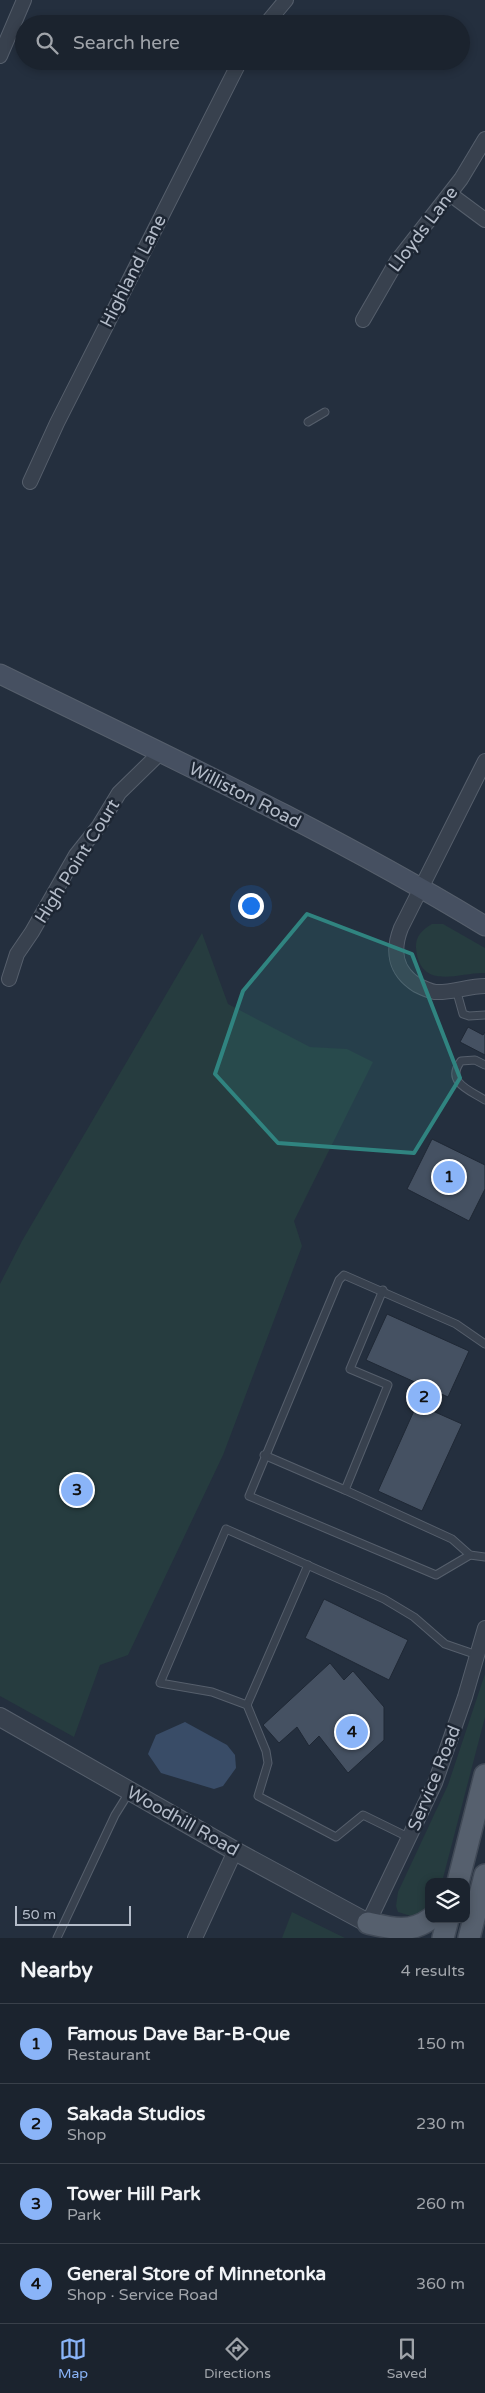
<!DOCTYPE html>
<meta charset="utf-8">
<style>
body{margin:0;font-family:"Varela Round",sans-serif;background:#282f3a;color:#f1f3f6}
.controls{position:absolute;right:15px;bottom:15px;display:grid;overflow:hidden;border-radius:10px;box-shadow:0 2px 8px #0003}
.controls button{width:45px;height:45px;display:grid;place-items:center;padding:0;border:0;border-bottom:1px solid #39404a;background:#1b232e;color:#f1f3f6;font:25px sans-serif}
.scale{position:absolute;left:15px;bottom:12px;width:116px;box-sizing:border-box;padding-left:5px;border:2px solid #b4bcc9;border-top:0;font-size:14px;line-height:18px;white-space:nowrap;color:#b4bcc9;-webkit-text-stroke:4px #1d2633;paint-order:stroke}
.you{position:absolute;left:250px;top:905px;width:18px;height:18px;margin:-12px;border:4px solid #fff;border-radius:50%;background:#1a73e8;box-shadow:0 0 0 8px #1a73e833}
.badge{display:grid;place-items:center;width:32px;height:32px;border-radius:50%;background:#8ab4f8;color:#111;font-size:16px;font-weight:700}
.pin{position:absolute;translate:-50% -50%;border:2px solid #fff;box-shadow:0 1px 5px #0006}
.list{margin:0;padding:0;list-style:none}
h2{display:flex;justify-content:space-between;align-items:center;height:65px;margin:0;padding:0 20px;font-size:21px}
h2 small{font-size:16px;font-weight:400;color:#a0a4aa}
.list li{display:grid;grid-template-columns:32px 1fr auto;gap:15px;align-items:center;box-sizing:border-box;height:80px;padding:0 20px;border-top:1px solid #39404a}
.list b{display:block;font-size:19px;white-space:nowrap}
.list p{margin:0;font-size:16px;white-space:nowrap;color:#a0a4aa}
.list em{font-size:16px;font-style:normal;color:#a0a4aa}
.icon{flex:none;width:28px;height:28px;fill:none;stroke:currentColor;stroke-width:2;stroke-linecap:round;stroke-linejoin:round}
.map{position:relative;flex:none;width:485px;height:1938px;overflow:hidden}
.search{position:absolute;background:#1b232e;box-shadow:0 2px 8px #0003;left:15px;right:15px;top:15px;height:55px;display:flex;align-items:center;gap:12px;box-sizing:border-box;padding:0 18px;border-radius:28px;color:#a0a4aa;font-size:19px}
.sheet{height:385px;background:#1b232e}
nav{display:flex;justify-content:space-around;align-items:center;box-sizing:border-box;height:70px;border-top:1px solid #39404a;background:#1b232e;font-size:14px;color:#a0a4aa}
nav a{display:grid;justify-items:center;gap:2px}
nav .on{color:#8ab4f8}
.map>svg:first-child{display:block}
</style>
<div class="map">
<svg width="485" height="1938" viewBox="0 0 485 1938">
<rect width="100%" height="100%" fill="#242f3e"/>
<!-- green -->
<g fill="#263c3f">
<path d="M432,924h11l42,24v25c-26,-1 -65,19 -69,-25 -1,-12 7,-19 16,-24z"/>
<path d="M202,933l26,71 82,43 37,2 26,13 -79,159 8,25 -79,209 -95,200 -28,10 -26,72 -74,-41v-412l22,-43z"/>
<path d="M485,1674v43l-43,165h-13v25l-15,10 -16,-5 -2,-6 2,-14 50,-107z"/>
<path d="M292,1912l53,26h-63z"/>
</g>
<!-- water -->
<path fill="#394c67" d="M185,1722l42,23 8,10 1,13 -13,18 -9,3 -53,-16 -13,-19 8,-19z"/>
<!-- building -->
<g fill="#455162" stroke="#1f2835">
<path d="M468,1027l15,8 2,-3v23l-25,-13z"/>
<path d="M432,1139l53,26v24l-16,32 -62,-32z"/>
<path d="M387,1314l82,37 -21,46 -82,-37z"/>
<path d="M417,1404l45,20 -40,87 -44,-20z"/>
<path d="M324,1599l84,41 -19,40 -84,-42z"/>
<path d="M330,1663l14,17 9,-9 31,36v33l-36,33 -29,-37 -10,10 -12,-19 -18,16 -16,-18z"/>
</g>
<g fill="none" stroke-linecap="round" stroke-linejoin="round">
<defs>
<g id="service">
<path d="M308,422l17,-10"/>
<path d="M456,989l7,25 6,2 16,-1"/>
<path d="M485,1065l-10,-5 -14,1c-16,21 8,29 24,39"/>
<path d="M383,1290l-33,79 38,16 -43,105 107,49 18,16 15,2"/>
<path d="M264,1455l81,35"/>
<path d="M470,1555l-34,20 -187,-79 90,-216 5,-5 112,49 29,20"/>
<path d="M247,1705l61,-140"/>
<path d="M410,1838l-47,-23 -27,22 -78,-41 10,-33 -2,-12 -19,-46 -35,-13 -52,-9 66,-154 158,70 30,18 31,27 32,11"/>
<path d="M57,1938l58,-123 15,-24"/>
</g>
<g id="minor">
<path d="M266,24l20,-24"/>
<path d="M0,56l24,-56"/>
<path d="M450,194l35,26"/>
<path d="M363,320l34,-59 64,-82 24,-40"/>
<path d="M30,482l27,-59 183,-362"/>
<path d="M485,761l-84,167c-9,23 -6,43 16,57 6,3 12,6 18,7 17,1 33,-6 50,-6"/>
<path d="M9,979l8,-25 15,-22 44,-77 23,-29 20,-33 41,-40"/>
<path d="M368,1923l67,-140 30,-86 20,-69"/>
<path d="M195,1938l40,-87"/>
</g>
<path id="tertiary" d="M0,1717l235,134 133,72"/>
<path id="secondary" d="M0,674c163,80 329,157 485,252"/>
<g id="primary">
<path d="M458,1882l27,-107"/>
<path d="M368,1923c22,5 42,11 62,-4"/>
<path d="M443,1938l5,-19"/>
<path d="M469,1938l16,-63"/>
</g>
</defs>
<!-- service casing -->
<use href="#service" stroke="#565f6c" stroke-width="9"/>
<!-- minor casing -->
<use href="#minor" stroke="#565f6c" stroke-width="16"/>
<!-- tertiary casing -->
<use href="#tertiary" stroke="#565f6c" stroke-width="20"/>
<!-- secondary casing -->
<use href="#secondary" stroke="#565f6c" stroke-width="21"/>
<!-- primary casing -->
<use href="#primary" stroke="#414a57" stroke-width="24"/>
<!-- service -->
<use href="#service" stroke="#38414e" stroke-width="7"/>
<!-- minor -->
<use href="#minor" stroke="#38414e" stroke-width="14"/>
<!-- tertiary -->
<use href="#tertiary" stroke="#38414e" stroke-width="18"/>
<!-- secondary -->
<use href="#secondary" stroke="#465061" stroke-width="19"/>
<!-- primary -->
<use href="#primary" stroke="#56606e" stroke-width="21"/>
</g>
<!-- marked area -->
<path fill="#308480" fill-opacity="0.2" stroke="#308480" stroke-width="4" stroke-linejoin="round" d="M307,914l105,40 48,124 -46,75 -136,-10 -63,-69 28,-83z"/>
<g text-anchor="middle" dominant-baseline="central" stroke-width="5" stroke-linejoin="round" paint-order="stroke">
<!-- street labels -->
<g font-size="18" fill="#b4bcc9" stroke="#1d2633">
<text transform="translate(423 229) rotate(-53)">Lloyds Lane</text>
<text transform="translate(133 271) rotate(-63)">Highland Lane</text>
<text transform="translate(245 795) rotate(27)">Williston Road</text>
<text transform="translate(77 861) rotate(-58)">High Point Court</text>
<text transform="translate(434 1778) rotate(-68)">Service Road</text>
<text transform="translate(183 1821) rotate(29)">Woodhill Road</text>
</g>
</g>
</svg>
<div class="controls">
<button><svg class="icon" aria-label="layers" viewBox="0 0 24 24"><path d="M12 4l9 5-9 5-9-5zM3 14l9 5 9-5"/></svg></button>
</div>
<div class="scale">50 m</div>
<div class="you"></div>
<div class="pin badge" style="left:449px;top:1177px">1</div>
<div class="pin badge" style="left:424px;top:1397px">2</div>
<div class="pin badge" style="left:77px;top:1490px">3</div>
<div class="pin badge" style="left:352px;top:1732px">4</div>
<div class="search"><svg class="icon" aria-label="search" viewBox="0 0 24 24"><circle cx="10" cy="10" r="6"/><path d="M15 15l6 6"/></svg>Search here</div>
</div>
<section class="sheet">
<h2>Nearby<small>4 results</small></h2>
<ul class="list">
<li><span class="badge">1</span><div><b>Famous Dave Bar-B-Que</b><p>Restaurant</p></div><em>150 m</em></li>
<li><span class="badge">2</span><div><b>Sakada Studios</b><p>Shop</p></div><em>230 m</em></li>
<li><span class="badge">3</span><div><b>Tower Hill Park</b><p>Park</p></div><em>260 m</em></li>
<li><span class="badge">4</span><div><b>General Store of Minnetonka</b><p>Shop · Service Road</p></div><em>360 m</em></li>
</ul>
</section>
<nav>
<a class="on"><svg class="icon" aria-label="map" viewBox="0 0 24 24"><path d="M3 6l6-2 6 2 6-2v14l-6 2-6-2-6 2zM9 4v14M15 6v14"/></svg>Map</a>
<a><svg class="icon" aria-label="directions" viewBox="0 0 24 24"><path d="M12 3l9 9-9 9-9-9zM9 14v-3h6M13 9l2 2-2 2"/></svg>Directions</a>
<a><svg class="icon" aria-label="saved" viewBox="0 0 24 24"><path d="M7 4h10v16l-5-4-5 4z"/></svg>Saved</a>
</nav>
